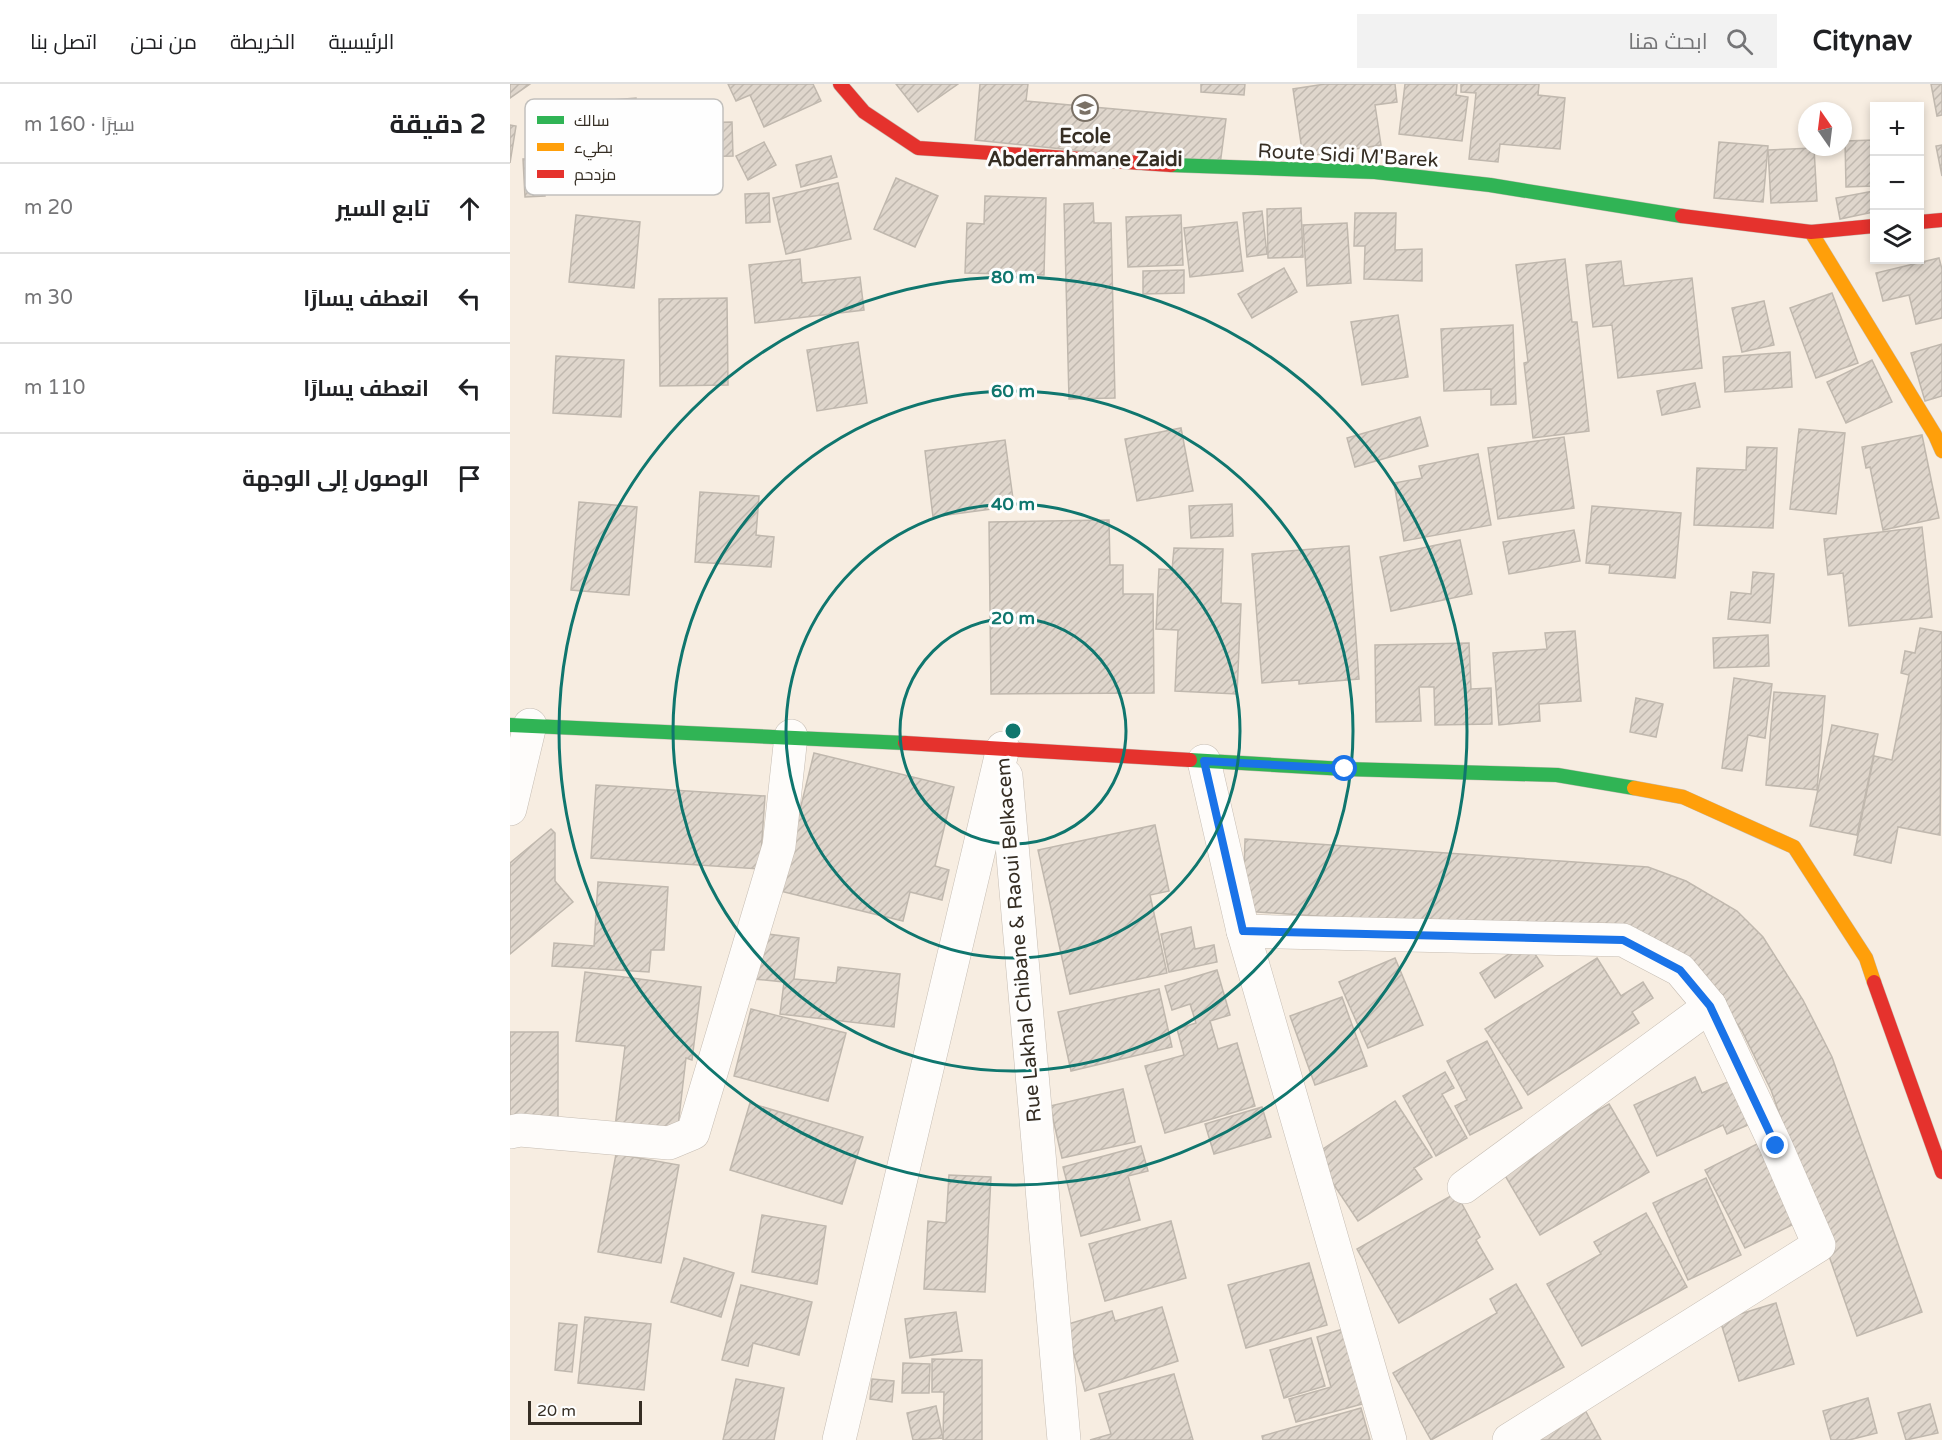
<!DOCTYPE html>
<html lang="ar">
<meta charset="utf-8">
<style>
body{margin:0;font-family:"Varela Round",Cairo,sans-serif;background:#f2f2f2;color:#202124;direction:rtl}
.controls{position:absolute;right:18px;top:18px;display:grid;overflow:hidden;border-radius:0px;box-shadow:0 3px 9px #0003}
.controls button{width:54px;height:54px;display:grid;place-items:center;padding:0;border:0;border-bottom:2px solid #e0e0e0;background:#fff;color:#202124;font:30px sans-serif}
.compass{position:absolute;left:1288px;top:18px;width:54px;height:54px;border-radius:50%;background:#fff;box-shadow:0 3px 9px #0003;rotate:346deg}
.scale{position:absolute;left:18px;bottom:15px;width:114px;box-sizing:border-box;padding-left:6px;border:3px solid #362e24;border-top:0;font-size:16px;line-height:21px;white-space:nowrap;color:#362e24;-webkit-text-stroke:4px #fefefe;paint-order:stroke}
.stop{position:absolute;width:18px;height:18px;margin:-14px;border:4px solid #1a73e8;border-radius:50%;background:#fff}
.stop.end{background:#1a73e8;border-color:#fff;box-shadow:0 2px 6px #0008}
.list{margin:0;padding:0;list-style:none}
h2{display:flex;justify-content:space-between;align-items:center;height:78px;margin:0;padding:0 24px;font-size:26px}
h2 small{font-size:20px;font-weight:400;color:#757577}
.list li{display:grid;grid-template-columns:39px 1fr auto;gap:18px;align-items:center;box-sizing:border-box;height:90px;padding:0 24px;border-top:2px solid #e0e0e0}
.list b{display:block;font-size:22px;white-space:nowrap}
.list em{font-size:20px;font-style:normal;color:#757577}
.icon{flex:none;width:33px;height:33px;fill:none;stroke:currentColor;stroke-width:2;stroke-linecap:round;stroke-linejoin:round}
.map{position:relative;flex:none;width:1432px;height:1356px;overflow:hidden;direction:ltr}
header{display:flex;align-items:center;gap:36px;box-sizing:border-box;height:84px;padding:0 30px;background:#fff;border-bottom:2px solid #e0e0e0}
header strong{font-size:28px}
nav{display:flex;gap:33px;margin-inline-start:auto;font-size:21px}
.search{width:420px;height:54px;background:#f2f2f2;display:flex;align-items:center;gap:15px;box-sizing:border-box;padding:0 21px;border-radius:0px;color:#757577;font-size:22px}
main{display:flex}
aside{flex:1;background:#fff}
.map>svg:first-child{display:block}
</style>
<header>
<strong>Citynav</strong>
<div class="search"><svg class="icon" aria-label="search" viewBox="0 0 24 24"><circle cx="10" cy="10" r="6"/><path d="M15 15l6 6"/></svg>ابحث هنا</div>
<nav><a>الرئيسية</a><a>الخريطة</a><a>من نحن</a><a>اتصل بنا</a></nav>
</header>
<main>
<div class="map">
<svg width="1432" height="1356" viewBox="0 0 1432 1356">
<defs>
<pattern id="building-hatch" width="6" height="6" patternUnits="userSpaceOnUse" patternTransform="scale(1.5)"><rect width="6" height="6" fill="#dfd6cc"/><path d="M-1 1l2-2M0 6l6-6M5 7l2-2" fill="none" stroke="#c0b8af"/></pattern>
</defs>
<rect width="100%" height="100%" fill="#f7ede1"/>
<!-- building -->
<g fill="url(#building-hatch)" stroke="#c0b8ae" stroke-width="1.5">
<path d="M0,0h20l-20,14z"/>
<path d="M218,0h85l8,17 -57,26 -14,-32 -14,6z"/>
<path d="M386,0h62l-40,28z"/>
<path d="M470,0h48l-2,17 200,18 -6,46 -245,-25z"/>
<path d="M691,0h44l-1,11 -43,-3z"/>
<path d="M815,0h70l2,18 -22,3 6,40 -78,12 -10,-68z"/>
<path d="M895,0h52l-1,11 12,2 -6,44 -63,-7z"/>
<path d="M951,0h78l-1,11 27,3 -5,51 -60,-5 -2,18 -29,-3 7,-66 -15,-1z"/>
<path d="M1421,0h11v31l-5,1z"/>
<path d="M126,14l3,56 -61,5 -4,-56z"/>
<path d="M222,38l1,34 -46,1 -1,-34z"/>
<path d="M0,41l6,1 -6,37z"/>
<path d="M1364,56v46l-28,1 -1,-46z"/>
<path d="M254,58l12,23 -28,15 -12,-24z"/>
<path d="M1209,58l49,4 -5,56 -49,-4z"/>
<path d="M1432,61v31l-6,-30z"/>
<path d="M1304,64l3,53 -46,2 -3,-53z"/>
<path d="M321,72l6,21 -36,10 -5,-22z"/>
<path d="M33,74l2,38 -20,1 -2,-38z"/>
<path d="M386,94l42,18 -23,51 -41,-18z"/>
<path d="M328,99l13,56 -65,15 -13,-56z"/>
<path d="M1364,107v21l-34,7 -4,-21z"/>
<path d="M259,109l1,29 -24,1 -1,-29z"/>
<path d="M475,112l61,2 -2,77 -79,-2 2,-50 17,1z"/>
<path d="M583,119l1,20h17l4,175 -46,1 -5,-195z"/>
<path d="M791,124l2,49 -35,1 -1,-49z"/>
<path d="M752,127l5,43 -20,3 -4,-44z"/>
<path d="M845,129h41l-1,37 27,-1v32l-58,-2 1,-33h-11z"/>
<path d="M66,131l64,7 -6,66 -65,-6z"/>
<path d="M671,131l2,50 -55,2 -2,-50z"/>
<path d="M727,138l6,49 -53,6 -6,-49z"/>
<path d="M837,139l4,60 -44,3 -4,-61z"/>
<path d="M1429,174l3,11v49l-26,6 -7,-29 -26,6 -7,-28z"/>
<path d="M290,175l2,24 58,-6 4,33 -109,13 -6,-58z"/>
<path d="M1055,175l7,63h5l12,109 -56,7 -9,-75 4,-1 -12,-97z"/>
<path d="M1111,177l3,25 68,-8 10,90 -84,10 -6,-53 -19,2 -7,-62z"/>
<path d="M774,184l13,24 -45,26 -14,-24z"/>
<path d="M674,186v23l-41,1v-23z"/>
<path d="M1322,209l26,70 -42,15 -26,-70z"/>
<path d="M217,214l1,87 -68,1 -1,-87z"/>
<path d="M1254,217l10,44 -32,7 -10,-44z"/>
<path d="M888,231l10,62 -46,8 -11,-63z"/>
<path d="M1003,241l3,79 -25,1v-16l-47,2 -3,-62z"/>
<path d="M348,258l9,61 -50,8 -10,-61z"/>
<path d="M1432,260v52l-17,5 -14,-48z"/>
<path d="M1280,268l2,35 -67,5 -2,-35z"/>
<path d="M46,272l68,4 -3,57 -68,-4z"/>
<path d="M1362,276l20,42 -46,21 -19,-41z"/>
<path d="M1185,299l5,24 -38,8 -5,-24z"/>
<path d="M910,333l8,29 -73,21 -8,-29z"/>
<path d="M671,344l12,63 -56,10 -12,-62z"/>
<path d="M1289,345l46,4 -9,81 -46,-5z"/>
<path d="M1412,351l17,83 -56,12 -13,-63 -4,1 -4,-21z"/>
<path d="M1054,353l10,71 -76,11 -10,-71z"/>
<path d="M495,356l9,66 -81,11 -8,-66z"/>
<path d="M1237,363l30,1 -4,80 -79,-3 3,-57 49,2z"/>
<path d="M968,370l13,71 -87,16 -10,-58 28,-5 -3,-12z"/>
<path d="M190,408l59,4 -3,39 18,2 -3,30 -76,-5z"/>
<path d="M69,418l58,5 -8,88 -58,-5z"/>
<path d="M722,420l1,32 -42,2 -2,-32z"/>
<path d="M1082,422l89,7 -6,65 -66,-5 1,-8 -24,-2z"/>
<path d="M599,436l1,45h13v29h30l1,99 -163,1 -2,-172z"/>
<path d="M1412,443l10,90 -83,9 -6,-53 -15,2 -4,-36z"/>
<path d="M1064,446l6,31 -71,13 -6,-32z"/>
<path d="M950,456l12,54 -81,17 -11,-54z"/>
<path d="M839,462l10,133 -60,5v-4l-37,3 -10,-129z"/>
<path d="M664,464l49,1 -2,54 20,1 -4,90 -62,-3 3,-61 -22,-1 3,-60 13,1z"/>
<path d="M1243,488l21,2 -4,49 -42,-4 3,-27 20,2z"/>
<path d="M1410,544l22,4 -2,203 -42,-8 -7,36 -37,-8 20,-99 18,4 17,-85 -8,-2 4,-22 10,2z"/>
<path d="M1065,547l6,70 -42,3 1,17 -41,4 -6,-72 54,-4 -2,-16z"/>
<path d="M1258,551l1,31 -55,2 -1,-30z"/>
<path d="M959,559l2,46 20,-1 1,36 -57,1 -1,-38h-15l2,34 -45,1 -1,-77z"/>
<path d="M1224,594l38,6 -7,54 -17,-3 -6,36 -20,-3z"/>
<path d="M1264,608l51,4 -8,94 -51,-5z"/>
<path d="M1126,614l27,6 -7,33 -26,-5z"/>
<path d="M1322,641l46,9 -21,101 -47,-9z"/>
<path d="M304,669l140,34 -19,79 14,4 -7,30 -32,-8 -7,29 -123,-30z"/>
<path d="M86,701l169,11 -5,73 -169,-11z"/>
<path d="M645,741l14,66 -19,4 17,78 -97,21 -32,-144z"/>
<path d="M41,745l4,4v48l18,21 -63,52v-91z"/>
<path d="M735,755l403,28 38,14 51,30 26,26 40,63 29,57 90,255 -65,24 -86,-246 -29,-59 -38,-54 -54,-38 -407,-28z"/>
<path d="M88,798l70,5 -4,63h-13l-2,22 -97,-6 2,-23 40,3z"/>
<path d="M681,843l4,22 19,-4 3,17 -48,10 -8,-38z"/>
<path d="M249,849l40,5 -5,41 42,4 2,-16 62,7 -6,53 -114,-13 4,-32 -30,-3z"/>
<path d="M1017,858l16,24 -48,32 -15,-25z"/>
<path d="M885,874l28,67 -55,23 -29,-66z"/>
<path d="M1087,874l24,38 22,-14 10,16 -21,14 7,11 -111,72 -43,-66z"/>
<path d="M707,886l13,45 -20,6 8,28 19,-6 18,63 -90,27 -20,-67 39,-11 -7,-26 19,-6 -6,-19 -18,6 -7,-24z"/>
<path d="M75,888l116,15 -9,73 -6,-2 -9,77 -62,-8 10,-81 -49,-5z"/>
<path d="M649,905l13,58 -101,24 -13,-59z"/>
<path d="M832,913l25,69 -52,19 -25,-69z"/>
<path d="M241,925l95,24 -18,68 -94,-25z"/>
<path d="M0,948h48v86l-48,1z"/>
<path d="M977,957l35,67 -52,27 -15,-29 12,-6 -20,-39z"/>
<path d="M935,988l9,16 -12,6 25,44 -31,18 -33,-60z"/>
<path d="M1185,993l7,16 28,-12 20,43 -23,10 -4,-9 -66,31 -23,-51z"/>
<path d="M613,1005l12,53 -73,16 -12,-52z"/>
<path d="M885,1017l37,56 -18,11 8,11 -64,42 -44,-66z"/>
<path d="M240,1019l113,34 -21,67 -112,-34z"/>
<path d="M1099,1020l40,68 -109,63 -40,-68z"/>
<path d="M752,1023l9,30 -57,17 -9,-30z"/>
<path d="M1253,1057l39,79 -57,28 -40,-78z"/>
<path d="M631,1062l7,25 -20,5 12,44 -59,16 -18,-69z"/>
<path d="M106,1070l63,11 -18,98 -63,-11z"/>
<path d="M439,1091l42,2 -6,115 -61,-3 4,-68 18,2z"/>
<path d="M1196,1094l35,77 -53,25 -35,-77z"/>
<path d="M946,1109l24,44 -4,3 17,29 -94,54 -42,-74z"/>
<path d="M1136,1129l41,74 -105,59 -35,-62 54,-30 -7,-12z"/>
<path d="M252,1131l64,11 -9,58 -65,-12z"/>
<path d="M661,1137l15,57 -81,23 -16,-57z"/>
<path d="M174,1174l50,15 -13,44 -50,-15z"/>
<path d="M799,1179l18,62 -81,23 -18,-63z"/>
<path d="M1006,1200l48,83 -133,73 -38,-67 104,-60 -7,-14z"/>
<path d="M231,1201l71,17 -13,53 -46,-12 -5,23 -26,-6z"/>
<path d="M1266,1219l18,61 -55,17 -19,-61z"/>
<path d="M652,1223l16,54 -93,30 -20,-66 47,-14 3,10z"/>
<path d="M446,1228l6,39 -52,7 -5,-39z"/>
<path d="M75,1233l66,7 -7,66 -66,-7z"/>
<path d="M49,1239l18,2 -5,47 -17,-2z"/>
<path d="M836,1244l20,75 -70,19 -7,-23 42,-12 -14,-50z"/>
<path d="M801,1254l14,48 -41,12 -14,-48z"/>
<path d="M422,1275l50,1v80h-39l1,-48h-12z"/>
<path d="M393,1279l27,1 -1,29h-27z"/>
<path d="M664,1290l19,66h-103l21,-6 -12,-40z"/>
<path d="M226,1295l48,9 -10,52h-51z"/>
<path d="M362,1295l22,2 -2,21 -22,-3z"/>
<path d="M1358,1314l9,35 -28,7h-18l-8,-29z"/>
<path d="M1420,1320l8,29 -32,7 -8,-27z"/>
<path d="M426,1322l7,32 -30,2 -6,-27z"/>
<path d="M851,1324l9,32h-107l-1,-4z"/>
<path d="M1074,1324l17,32h-78z"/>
</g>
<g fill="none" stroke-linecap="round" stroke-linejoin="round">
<defs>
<g id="street">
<path d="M694,677l39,170 147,509"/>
<path d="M496,692l58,664"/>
<path d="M0,725l20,-84"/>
<path d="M733,847l380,9 57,30 30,36 66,140 43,99 -310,195"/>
<path d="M0,1048l10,-2 149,13 24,-10 86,-287 12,-110"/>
<path d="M954,1103l246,-181"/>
<path d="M329,1356l164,-692"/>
</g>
<g id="fast">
<path d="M661,81l204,7 115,13 192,31"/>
<path d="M0,641l395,18"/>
<path d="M680,676l155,9 212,6 77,13"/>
</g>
<g id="slow">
<path d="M1301,148l124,203 7,16"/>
<path d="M1124,704l49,9 111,50 72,111 8,24"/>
</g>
<g id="jam">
<path d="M330,0l24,28 54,36 253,17"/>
<path d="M1172,132l129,16 63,-6"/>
<path d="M1410,138l22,-2"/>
<path d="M395,659l285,17"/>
<path d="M1364,898l68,190"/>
</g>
</defs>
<!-- street casing -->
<use href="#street" stroke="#c6bdb3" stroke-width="34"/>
<!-- fast casing -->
<use href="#fast" stroke="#c6bdb3" stroke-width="15"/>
<!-- slow casing -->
<use href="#slow" stroke="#c6bdb3" stroke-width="15"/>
<!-- jam casing -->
<use href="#jam" stroke="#c6bdb3" stroke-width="15"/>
<!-- street -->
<use href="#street" stroke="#fefcfa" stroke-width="33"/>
<!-- fast -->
<use href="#fast" stroke="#30b455" stroke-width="14"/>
<!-- slow -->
<use href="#slow" stroke="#ff9f0a" stroke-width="14"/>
<!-- jam -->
<use href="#jam" stroke="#e5322d" stroke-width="14"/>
</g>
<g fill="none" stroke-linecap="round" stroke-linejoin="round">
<!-- route -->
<path stroke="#1a73e8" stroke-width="8" d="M835,685l-141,-8 39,170 380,9 57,30 30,36 66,140"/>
</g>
<!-- distance rings -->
<g fill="none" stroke="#0f766e" stroke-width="3">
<circle cx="503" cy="647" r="113"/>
<circle cx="503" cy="647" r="227"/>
<circle cx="503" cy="647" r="340"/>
<circle cx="503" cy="647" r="454"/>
</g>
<!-- icons -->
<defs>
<symbol id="school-ring" viewBox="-11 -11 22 22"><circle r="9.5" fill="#fefefe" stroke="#7a7166" stroke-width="1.5"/><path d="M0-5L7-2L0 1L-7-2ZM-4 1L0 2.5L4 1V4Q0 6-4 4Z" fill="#7a7166"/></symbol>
</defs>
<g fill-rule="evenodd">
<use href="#school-ring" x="560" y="9" width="30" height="30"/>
</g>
<g text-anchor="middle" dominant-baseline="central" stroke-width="6" stroke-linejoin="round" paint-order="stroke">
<!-- poi labels -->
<g font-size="20" font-weight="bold" fill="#362e24" stroke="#fefefe">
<text x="575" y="53">Ecole<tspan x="575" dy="23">Abderrahmane Zaidi</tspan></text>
</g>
<!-- street labels -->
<g font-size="20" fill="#362e24" stroke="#fefefe">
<text transform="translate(838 72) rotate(3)">Route Sidi M'Barek</text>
<text transform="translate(509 856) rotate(-95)">Rue Lakhal Chibane &amp; Raoui Belkacem</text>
</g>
</g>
<!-- legend -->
<rect x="15" y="15" width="198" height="96" rx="9" fill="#fefefe" stroke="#c2c0bd" stroke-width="1.5"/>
<rect x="27" y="32" width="27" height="8" fill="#30b455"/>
<rect x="27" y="59" width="27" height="8" fill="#ff9f0a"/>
<rect x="27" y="86" width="27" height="8" fill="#e5322d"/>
<g font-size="16" fill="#362e24">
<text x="64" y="42">سالك</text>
<text x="64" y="69">بطيء</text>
<text x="64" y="96">مزدحم</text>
</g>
<circle cx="503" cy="647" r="9" fill="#0f766e" stroke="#fefefe" stroke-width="3"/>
<g font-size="18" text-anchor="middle" font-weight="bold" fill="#0f766e" stroke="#fefefe" stroke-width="6" stroke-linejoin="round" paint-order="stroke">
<text x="503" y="199">80 m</text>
<text x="503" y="313">60 m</text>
<text x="503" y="426">40 m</text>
<text x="503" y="540">20 m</text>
</g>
</svg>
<div class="controls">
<button>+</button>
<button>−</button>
<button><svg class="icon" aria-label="layers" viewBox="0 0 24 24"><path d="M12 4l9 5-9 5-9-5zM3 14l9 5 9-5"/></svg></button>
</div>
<svg class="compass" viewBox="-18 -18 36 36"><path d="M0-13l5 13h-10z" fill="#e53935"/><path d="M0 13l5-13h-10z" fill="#757577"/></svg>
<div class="scale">20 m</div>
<div class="stop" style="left:835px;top:685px"></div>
<div class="stop end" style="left:1266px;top:1062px"></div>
</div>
<aside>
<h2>2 دقيقة<small>سيرًا · 160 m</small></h2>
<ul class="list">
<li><svg class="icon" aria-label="ahead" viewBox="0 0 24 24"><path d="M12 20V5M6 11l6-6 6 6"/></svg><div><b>تابع السير</b></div><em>20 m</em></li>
<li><svg class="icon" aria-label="left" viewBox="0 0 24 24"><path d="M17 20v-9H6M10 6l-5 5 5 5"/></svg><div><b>انعطف يسارًا</b></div><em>30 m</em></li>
<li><svg class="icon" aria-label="left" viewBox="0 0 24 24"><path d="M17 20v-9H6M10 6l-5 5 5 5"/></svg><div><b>انعطف يسارًا</b></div><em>110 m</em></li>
<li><svg class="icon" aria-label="arrive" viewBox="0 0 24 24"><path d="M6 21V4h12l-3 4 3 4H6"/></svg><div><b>الوصول إلى الوجهة</b></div></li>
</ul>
</aside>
</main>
